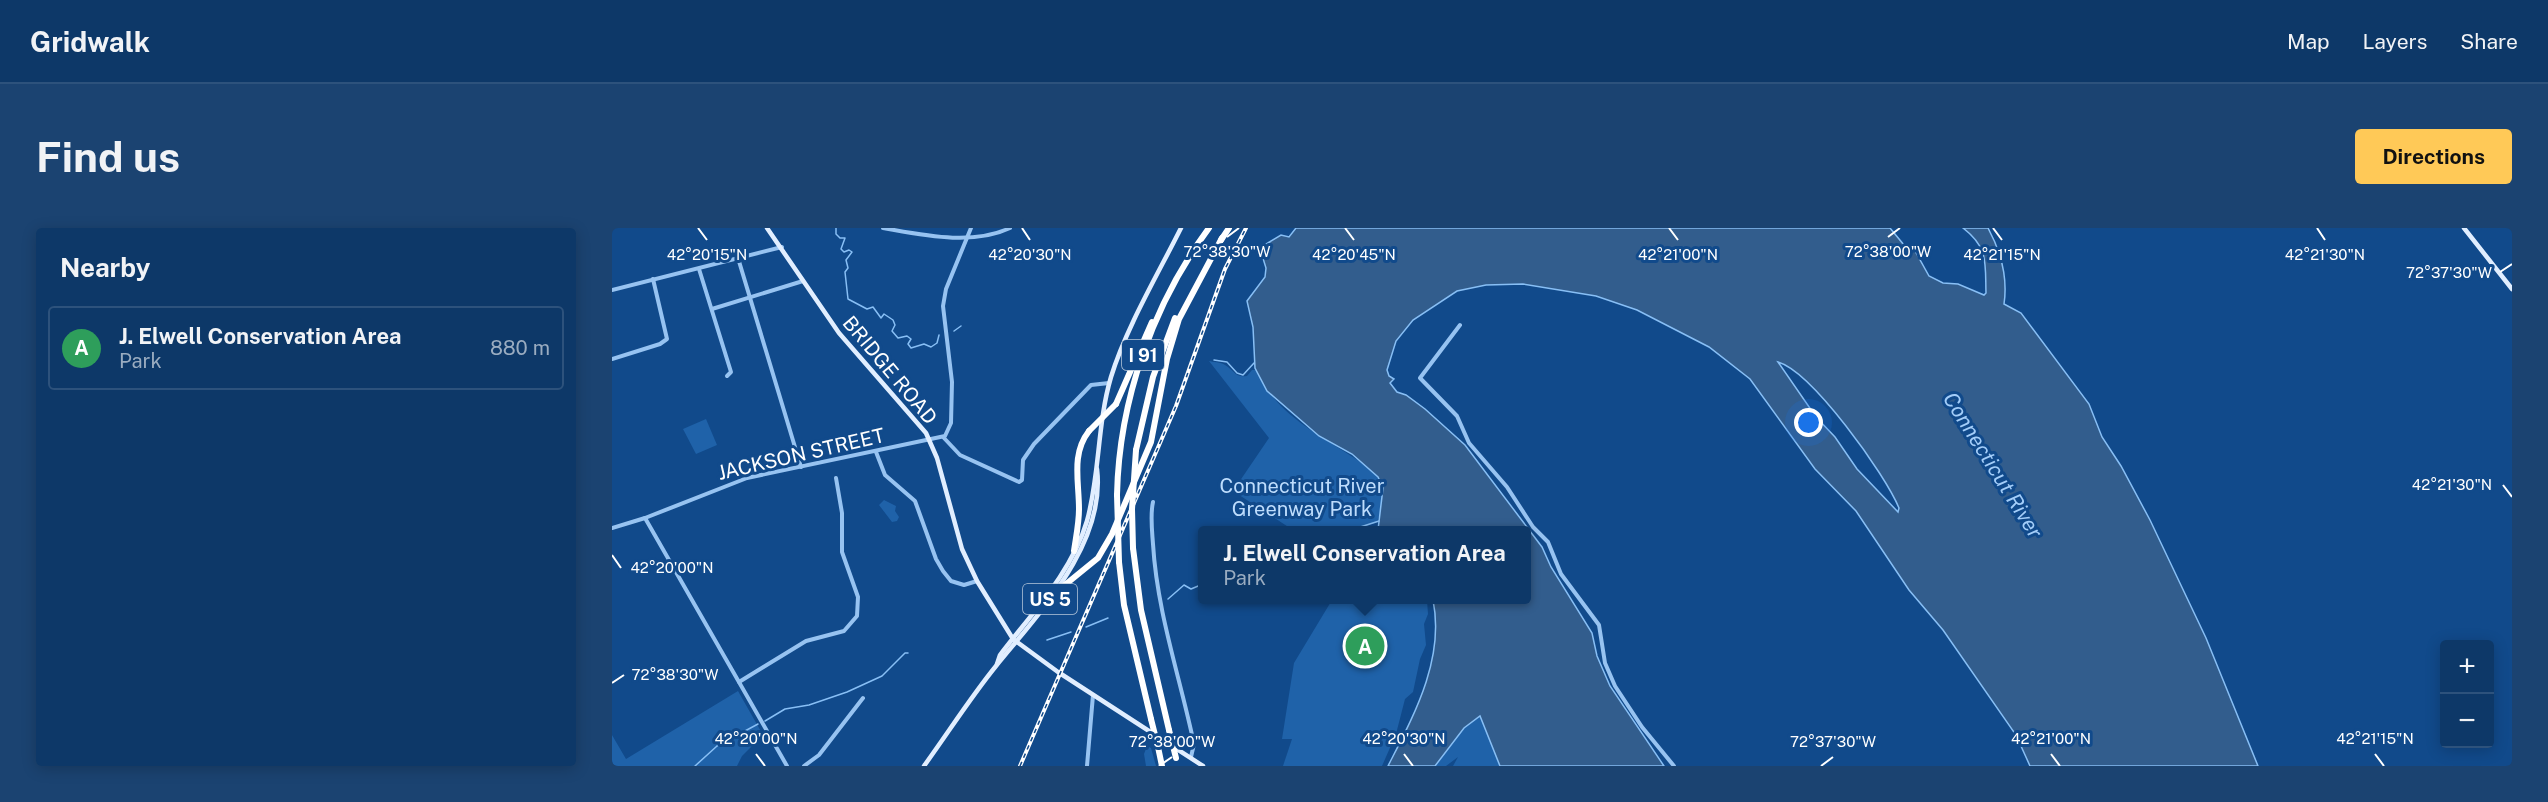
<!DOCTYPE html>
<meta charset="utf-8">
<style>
body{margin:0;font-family:"Public Sans",sans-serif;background:#1b4371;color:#f1f3f6}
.controls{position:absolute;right:18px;bottom:18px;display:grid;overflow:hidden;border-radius:6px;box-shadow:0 3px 15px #0003}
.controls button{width:54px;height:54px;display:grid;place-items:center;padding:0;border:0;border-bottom:2px solid #2d527c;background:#0d3868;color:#f1f3f6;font:30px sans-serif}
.you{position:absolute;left:1197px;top:195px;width:21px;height:21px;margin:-15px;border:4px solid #fff;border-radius:50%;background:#1a73e8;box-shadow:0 0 0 9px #1a73e833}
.badge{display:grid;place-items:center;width:39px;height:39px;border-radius:50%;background:#ffc957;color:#fff;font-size:20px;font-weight:700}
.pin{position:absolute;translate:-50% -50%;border:3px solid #fff;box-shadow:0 2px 6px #0006}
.popup{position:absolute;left:586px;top:298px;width:333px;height:78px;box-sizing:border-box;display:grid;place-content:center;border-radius:6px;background:#0d3868;filter:drop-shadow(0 2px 4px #0005);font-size:20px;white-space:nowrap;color:#9aacc0}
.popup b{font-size:22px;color:#f1f3f6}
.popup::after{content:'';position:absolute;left:50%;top:100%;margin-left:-12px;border:12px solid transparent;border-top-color:#0d3868}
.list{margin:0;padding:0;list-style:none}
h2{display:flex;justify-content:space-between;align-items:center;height:78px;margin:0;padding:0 24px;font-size:26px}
h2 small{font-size:20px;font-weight:400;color:#9aacc0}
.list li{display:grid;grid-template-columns:39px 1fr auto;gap:18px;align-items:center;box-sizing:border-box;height:84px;margin:0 12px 12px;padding:0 12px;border:2px solid #2d527c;border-radius:6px}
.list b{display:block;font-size:22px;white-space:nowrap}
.list p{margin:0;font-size:20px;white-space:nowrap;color:#9aacc0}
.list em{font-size:20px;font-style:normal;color:#9aacc0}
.map{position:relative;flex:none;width:1900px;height:538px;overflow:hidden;border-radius:6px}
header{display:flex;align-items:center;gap:36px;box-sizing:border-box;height:84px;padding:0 30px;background:#0d3868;border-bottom:2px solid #2d527c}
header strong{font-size:28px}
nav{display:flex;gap:33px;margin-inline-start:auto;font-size:21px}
.intro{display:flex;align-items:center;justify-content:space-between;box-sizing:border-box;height:144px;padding:0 36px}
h1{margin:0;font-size:42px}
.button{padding:15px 27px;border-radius:6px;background:#ffc957;color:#111;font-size:21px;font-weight:700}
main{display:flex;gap:36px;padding:0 36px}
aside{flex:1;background:#0d3868;border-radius:6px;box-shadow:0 3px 15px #0003}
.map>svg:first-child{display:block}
</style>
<header>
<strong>Gridwalk</strong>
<nav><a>Map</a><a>Layers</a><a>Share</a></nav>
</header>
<div class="intro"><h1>Find us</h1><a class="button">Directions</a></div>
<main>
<aside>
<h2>Nearby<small></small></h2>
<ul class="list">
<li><span class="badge" style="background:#2e9e5b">A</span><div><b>J. Elwell Conservation Area</b><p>Park</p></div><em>880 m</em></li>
</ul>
</aside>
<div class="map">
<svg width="1900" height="538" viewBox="0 0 1900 538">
<rect width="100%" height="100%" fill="#114a8b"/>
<!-- green -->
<g fill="#1f62a9">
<path d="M597,133c4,1 12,1 16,4 9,5 10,13 22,11l5,-6h6c11,37 55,62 87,82 12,8 27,16 35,29 7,10 1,30 -3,41l-21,8h-63l-60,-39 36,-53z"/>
<path d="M94,191l11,26 -21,9 -13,-25z"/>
<path d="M272,272l12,6 -1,5 4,6 -2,4 -5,1 -13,-17z"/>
<path d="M720,372h95l1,14 -4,10 2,21 -6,14 -7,33 -8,7 -9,35 -14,32h-99l9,-27h-10l12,-76z"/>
<path d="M126,463l25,44 -21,21 -5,10h-125v-31l14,24z"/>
<path d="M868,488l20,50h-47l5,-9 -12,9h-11l29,-38z"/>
<path d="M535,518l4,2 5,18h-10l-2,-12z"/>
</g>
<!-- water -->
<path fill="#325d8d" stroke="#88bff5" stroke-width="1.5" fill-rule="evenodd" d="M684,0h594l14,17 10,4 15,27 14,7 15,1 26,11 2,-2c-1,-30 3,-45 -23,-65h25c13,24 20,49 16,76l17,9 68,91 13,33 19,29 29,54 56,118 52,128h-228l-14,-31 -73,-105 -34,-40 -53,-79 -41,-42 -65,-90 -41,-32 -72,-37 -41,-14 -73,-12 -37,1 -29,6 -44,29 -17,21 -9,29 2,6 5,3 -4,4 7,9 9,3 19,14 40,36 77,102 9,20 41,66 5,23 13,30 54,80h-164l-20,-50 -16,12 -29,38h-47c26,-51 57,-107 45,-166h94v-70h-149l5,-42 -5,-11 -26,-23 -33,-18 -52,-45 -12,-23 -2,-41 -6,-26 18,-24 1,-9 -4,-13 1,-9 18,-11 8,2zM1166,134c34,10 107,112 121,146l-1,4 -41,-43 -22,-32 -19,-20z"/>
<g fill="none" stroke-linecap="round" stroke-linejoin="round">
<!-- stream -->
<g stroke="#88bff5" stroke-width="1.5">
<path d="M224,0v6l4,4h5l-4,11 3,3 5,-2 3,2 -6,8 2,8 -3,4 3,27 19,10 6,-2 8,11 3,-4 9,6 2,5 -3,6 6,7 9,-2 4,3 -3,5 3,4 13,-4 7,3 6,-4 2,-8"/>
<path d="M342,103l7,-5"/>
<path d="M602,132l13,2 10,11 6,2 11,-12"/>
<path d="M739,302l28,-9"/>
<path d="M556,371l16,-14 7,4 12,-5"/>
<path d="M474,399l22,-9"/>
<path d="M435,412l24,-8"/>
<path d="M153,493l20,-12 24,-4 38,-13 35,-16 23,-23h3"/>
<path d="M83,538l22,-20 41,-22"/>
</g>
<!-- minor -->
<g stroke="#97c3f1" stroke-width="4">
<path d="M271,0c40,7 89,18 127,0"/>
<path d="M126,30l63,209"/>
<path d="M87,41l32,103 -4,4"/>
<path d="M0,62l170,-43"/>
<path d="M100,81l91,-28"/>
<path d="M848,97l-40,53 37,38 12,27 38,44 26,40 15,15 13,32 38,51 6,38 10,23 27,41 32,39"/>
<path d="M0,131l48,-15 7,-5 -14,-60"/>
<path d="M332,210l16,17 59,27 3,-2 1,-20 11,-16 57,-59 18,-2"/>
<path d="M264,224l9,23 30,26 21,58 7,12 8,10 13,4 13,-4"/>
<path d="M541,274c-3,13 -1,28 0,42 4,68 27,133 41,200l-3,13"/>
<path d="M33,290l142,248"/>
<path d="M0,300l33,-10 102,-40 198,-42 6,-13 1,-41 -9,-76 3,-17 25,-61"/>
<path d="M127,454l67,-41 38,-10 13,-15 1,-19 -16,-45v-39l-6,-35"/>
<path d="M192,538l15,-11 44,-57"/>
<path d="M475,538l6,-71"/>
</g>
<!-- major -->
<g stroke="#e1eeff" stroke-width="4.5">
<path d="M155,0l72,105 87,100 11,25 25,91 15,32 36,58 45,33 145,94"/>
<path d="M1852,0l48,61"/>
<path d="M385,436l3,-9c32,-42 72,-83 87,-134 13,-47 10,-97 24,-144 15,-49 47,-103 70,-149"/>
<path d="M312,538c24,-33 46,-68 72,-100 43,-53 110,-122 101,-197"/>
</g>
<!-- highway -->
<g stroke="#fff" stroke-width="6">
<path d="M609,12l8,-12"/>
<path d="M504,176l36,-82"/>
<path d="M524,222l17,-73 22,-59"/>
<path d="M505,267c2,-95 36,-191 92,-267"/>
<path d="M521,320l8,62 28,120"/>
<path d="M462,323c2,-14 5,-28 5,-42 0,-28 -8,-55 10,-78"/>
<path d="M507,334l5,43 27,114"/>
<path d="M443,365l43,-35 14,-24 39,-92 16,-83 12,-40 43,-81"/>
<path d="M546,519l4,19"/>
</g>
<defs>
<path id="rail" d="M408,538l156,-360 49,-137 21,-41"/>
</defs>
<!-- rail casing -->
<use href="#rail" stroke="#fff" stroke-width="4"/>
<!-- rail -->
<use href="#rail" stroke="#114a8b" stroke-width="1.5" stroke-dasharray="4.5" stroke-linecap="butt"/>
<!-- highway-bridge -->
<g stroke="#fff" stroke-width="6">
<path d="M477,203l27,-27"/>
<path d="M505,267l2,67"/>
<path d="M521,320l-1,-39 4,-59"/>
<path d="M539,491l7,28"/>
<path d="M557,502l7,28"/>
</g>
</g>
<!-- ticks -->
<path fill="none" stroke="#fff" stroke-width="2" d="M86,0l9,12M410,0l8,12M733,0l9,12M1057,0l9,12M1381,0l9,12M1705,0l8,12M615,9l12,-9M1276,9l12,-9M1888,44l12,-8M1891,257l9,12M0,327l9,13M0,455l12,-8M144,526l9,12M792,526l9,12M1439,526l9,12M1763,526l9,12M547,538l13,-9M1209,538l12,-9"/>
<g text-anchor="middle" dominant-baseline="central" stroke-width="6" stroke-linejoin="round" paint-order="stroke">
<!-- shield labels -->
<g fill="#114a8b" stroke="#b8c9dc" stroke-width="1.5">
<rect x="510" y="112" width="42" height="30" rx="4.5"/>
<rect x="411" y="356" width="54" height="30" rx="4.5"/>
</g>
<g font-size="18" font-weight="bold" fill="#fff">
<text x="531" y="127">I 91</text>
<text x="438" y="371">US 5</text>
</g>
<!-- street labels -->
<g font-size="20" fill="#fff" stroke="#114a8b">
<text transform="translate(278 142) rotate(50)">BRIDGE ROAD</text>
<text transform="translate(189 226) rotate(-13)">JACKSON STREET</text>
</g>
<!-- park labels -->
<g font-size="20" fill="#beddfd" stroke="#114a8b">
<text x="690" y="258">Connecticut River<tspan x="690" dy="23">Greenway Park</tspan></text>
</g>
<!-- water labels -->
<g font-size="21" font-style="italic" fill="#a3cdf9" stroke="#114a8b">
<text transform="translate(1381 237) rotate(58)">Connecticut River</text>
</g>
</g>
<g font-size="15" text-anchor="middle" fill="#fff" stroke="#114a8b" stroke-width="6" stroke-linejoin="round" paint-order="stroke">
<text x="1276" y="29">72°38'00"W</text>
<text x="615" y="29">72°38'30"W</text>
<text x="95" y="32">42°20'15"N</text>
<text x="742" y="32">42°20'45"N</text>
<text x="1713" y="32">42°21'30"N</text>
<text x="418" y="32">42°20'30"N</text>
<text x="1066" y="32">42°21'00"N</text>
<text x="1390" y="32">42°21'15"N</text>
<text x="1837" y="50">72°37'30"W</text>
<text x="1840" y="262">42°21'30"N</text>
<text x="60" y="345">42°20'00"N</text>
<text x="63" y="452">72°38'30"W</text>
<text x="144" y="516">42°20'00"N</text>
<text x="792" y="516">42°20'30"N</text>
<text x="1439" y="516">42°21'00"N</text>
<text x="1763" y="516">42°21'15"N</text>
<text x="560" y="519">72°38'00"W</text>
<text x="1221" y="519">72°37'30"W</text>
</g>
</svg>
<div class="controls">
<button>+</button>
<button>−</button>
</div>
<div class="you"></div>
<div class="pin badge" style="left:753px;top:418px;background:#2e9e5b">A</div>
<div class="popup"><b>J. Elwell Conservation Area</b>Park</div>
</div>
</main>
